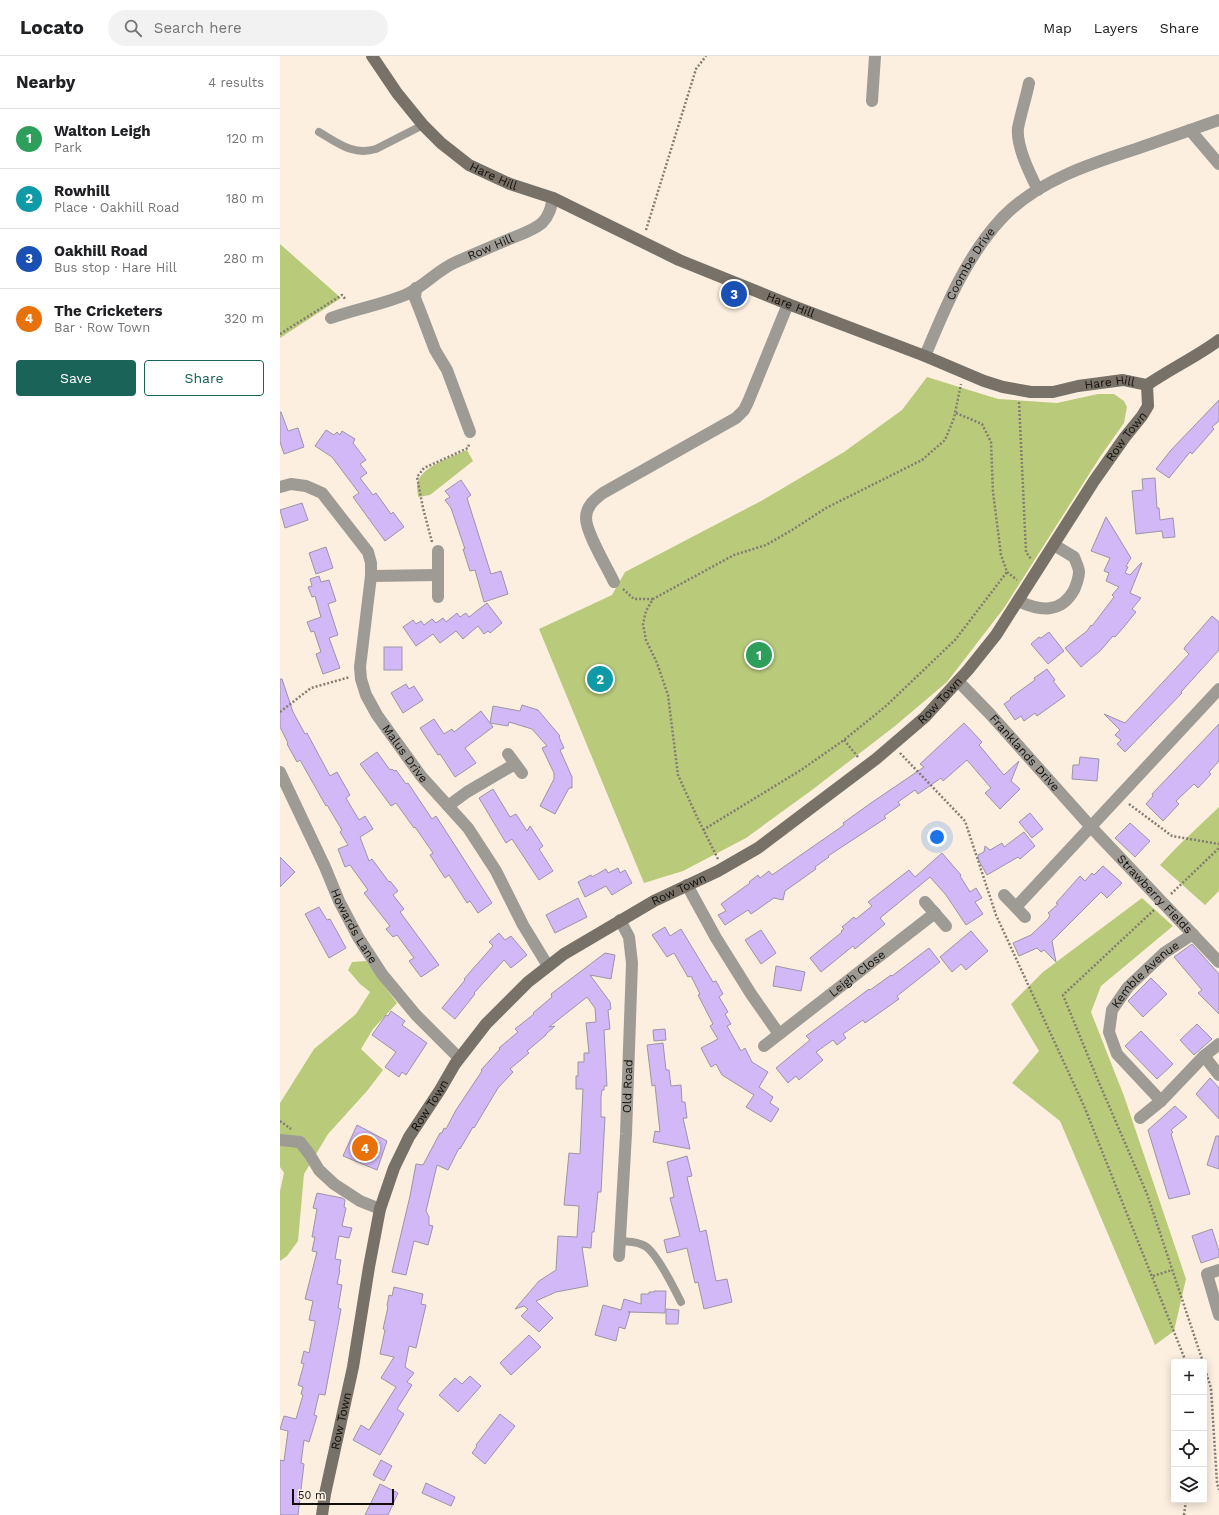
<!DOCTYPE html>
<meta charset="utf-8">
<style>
body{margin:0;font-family:"Work Sans",sans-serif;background:#f2f2f2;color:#202124}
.controls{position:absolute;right:12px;bottom:12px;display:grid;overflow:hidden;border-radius:4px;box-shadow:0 2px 10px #0003}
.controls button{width:36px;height:36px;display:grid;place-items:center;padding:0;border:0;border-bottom:1px solid #e0e0e0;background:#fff;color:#202124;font:20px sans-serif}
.scale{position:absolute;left:12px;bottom:10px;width:102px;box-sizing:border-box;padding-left:4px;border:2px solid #130e09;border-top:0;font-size:11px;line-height:14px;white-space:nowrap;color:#130e09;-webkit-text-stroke:3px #fcefe0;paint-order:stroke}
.you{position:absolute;left:657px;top:781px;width:14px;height:14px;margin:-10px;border:3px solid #fff;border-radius:50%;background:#1a73e8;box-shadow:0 0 0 6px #1a73e833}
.badge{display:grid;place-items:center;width:26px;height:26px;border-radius:50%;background:#1a6358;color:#fff;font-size:13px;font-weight:700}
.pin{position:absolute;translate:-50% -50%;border:2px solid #fff;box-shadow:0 1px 4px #0006}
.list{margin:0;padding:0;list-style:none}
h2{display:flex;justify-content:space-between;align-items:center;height:52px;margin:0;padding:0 16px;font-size:17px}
h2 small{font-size:13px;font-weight:400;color:#757577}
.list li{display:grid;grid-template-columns:26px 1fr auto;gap:12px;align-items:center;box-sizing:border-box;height:60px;padding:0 16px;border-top:1px solid #e0e0e0}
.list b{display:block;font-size:15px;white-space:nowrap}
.list p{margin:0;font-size:13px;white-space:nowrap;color:#757577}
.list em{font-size:13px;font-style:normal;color:#757577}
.actions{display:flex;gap:8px;padding:12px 16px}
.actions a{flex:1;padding:9px 0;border:1px solid #1a6358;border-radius:4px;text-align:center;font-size:14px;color:#1a6358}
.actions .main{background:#1a6358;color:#fff}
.icon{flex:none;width:22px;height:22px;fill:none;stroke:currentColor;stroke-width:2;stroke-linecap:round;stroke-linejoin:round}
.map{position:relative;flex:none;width:939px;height:1459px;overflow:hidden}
header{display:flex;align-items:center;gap:24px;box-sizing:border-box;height:56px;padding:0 20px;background:#fff;border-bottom:1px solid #e0e0e0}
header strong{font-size:19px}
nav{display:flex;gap:22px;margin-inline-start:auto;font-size:14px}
.search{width:280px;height:36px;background:#f2f2f2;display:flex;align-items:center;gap:10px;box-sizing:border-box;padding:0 14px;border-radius:22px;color:#757577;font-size:15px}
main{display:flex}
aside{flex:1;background:#fff}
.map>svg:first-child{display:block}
</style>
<header>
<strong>Locato</strong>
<div class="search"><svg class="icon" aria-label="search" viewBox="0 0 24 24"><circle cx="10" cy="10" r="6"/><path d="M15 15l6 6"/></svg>Search here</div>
<nav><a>Map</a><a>Layers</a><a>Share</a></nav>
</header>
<main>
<aside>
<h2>Nearby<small>4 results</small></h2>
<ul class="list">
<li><span class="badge" style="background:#2e9e5b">1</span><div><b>Walton Leigh</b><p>Park</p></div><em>120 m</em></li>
<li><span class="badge" style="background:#0f9aa8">2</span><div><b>Rowhill</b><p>Place · Oakhill Road</p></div><em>180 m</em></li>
<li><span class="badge" style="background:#1a4fb4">3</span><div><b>Oakhill Road</b><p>Bus stop · Hare Hill</p></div><em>280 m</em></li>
<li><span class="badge" style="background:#e8710a">4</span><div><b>The Cricketers</b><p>Bar · Row Town</p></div><em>320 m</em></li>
</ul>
<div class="actions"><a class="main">Save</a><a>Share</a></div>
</aside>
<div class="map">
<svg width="939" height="1459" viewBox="0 0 939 1459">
<rect width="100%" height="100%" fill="#fcefe0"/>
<!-- green -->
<g fill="#b9cb7b">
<path d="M0,188l61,54 -61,40z"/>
<path d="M647,321l71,22 59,4 41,-9h16l10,7 3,6 -3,16 -24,34 -96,151 -57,74 -52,44 -83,64 -66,48 -63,33 -39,12 -105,-254 73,-34 13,-23 136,-71 83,-49 58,-42z"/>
<path d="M187,394l6,11 -43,34 -12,2c0,-4 -1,-8 -1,-12 3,-19 35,-28 50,-35z"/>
<path d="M939,751v84l-14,14 -45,-40 19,-20z"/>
<path d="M862,842l31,28 -72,60 -10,26 33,84 62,183 -12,52 -19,14 -95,-224 -48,-38 27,-32 -28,-47 32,-32z"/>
<path d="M86,905l31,42 -24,26 -12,20 22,21 -16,21 -39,43 -24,40 -6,67 -11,15 -7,5v-70l4,-18 -4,-6v-64l34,-54 42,-35 14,-22 -10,-8 -12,-14 4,-8z"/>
</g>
<!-- building -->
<g fill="#d3b8f7" stroke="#9b95a5">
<path d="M939,344v21l-7,6 2,2 -22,25 -2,-2 -21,26 -13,-9 15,-19z"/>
<path d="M0,356h1l7,19 10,-3 6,19 -20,7 -4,-12z"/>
<path d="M46,374l8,5 3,-3 3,3 2,-4 13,8 -2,4 13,17 -6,4 7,9 -7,5 13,17 3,-2 15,21 2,-2 11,15 -19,14 -32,-44 6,-4 -27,-36 -17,-11z"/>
<path d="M875,422l2,30h2l1,12 13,-2 2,19 -12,1 -1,-7 -26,3 -4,-43 11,-1 -1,-11z"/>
<path d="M181,424l10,15 -4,3 24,76 10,-3 7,23 -24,8 -9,-32 -5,1 -7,-22h2l-14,-41 -6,-8 5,-3 -5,-6z"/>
<path d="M22,447l6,17 -23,8 -5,-18z"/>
<path d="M826,461l25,41 -5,8 2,1 -3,6 5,2 11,-12h1l-12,30 11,5 -9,11 4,3 -13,16 -8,9 -2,-1 -12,14 -20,17 -16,-19 22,-17 4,-6 1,1 22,-29 -2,-2 7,-8 -13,-6 3,-8 -5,-2 6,-13 -19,-7z"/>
<path d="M46,491l7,21 -17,6 -7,-21z"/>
<path d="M39,520l2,6 8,-2 7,21 -8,3 10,31 -9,3 11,30 -17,6 -7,-20 5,-2 -7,-21 -3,1 -4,-10 14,-5 -6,-21 -3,1 -4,-10 4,-1 -2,-7z"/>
<path d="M207,547l15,20 -12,10 -2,-2 -4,3 -6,-8 -15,13 -7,-8 -16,12 -7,-9 -17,12 -13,-19 10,-7 3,4 5,-3 3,4 8,-6 4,4 7,-5 3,4 11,-9 3,4 6,-4 3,4z"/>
<path d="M932,560l7,6v28l-38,42 1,1 -57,59 -8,-8 4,-4 -6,-5 5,-5 -16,-16 21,9 64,-69 -5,-5 1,-2z"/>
<path d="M769,576l15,19 -16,13 -17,-20 8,-7 2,1z"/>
<rect x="104" y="591" width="18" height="23"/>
<path d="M767,613l8,11 -2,1 12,15 -28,20 -2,-3 -11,8 -3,-5 -6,4 -11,-16 7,-5 -1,-1 25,-18 -1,-2z"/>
<path d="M0,623h2l11,33 12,22 2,-1 23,43 7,-4 13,23 -4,3 13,22 6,-4 8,13 -13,8 9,24 3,-2 17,23 1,-1 8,10 -5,4 11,14 -4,3 39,53 -18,12 -12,-16 5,-3 -17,-23 -4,2 -7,-8 4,-3 -26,-33 4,-3 -18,-25 -5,2 -7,-18 10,-4 -8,-13 2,-2 -15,-25 -1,1 -26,-46 -3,2 -10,-18 1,-1 -8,-16z"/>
<path d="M126,628l3,5 5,-3 9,14 -20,13 -12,-20z"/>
<path d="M242,649l16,5 22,26 -1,1 5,11 -4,2 12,27v11h-3l-14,26 -15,-8 14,-27v-6l-12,-25 5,-2 -15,-17 -23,-7 -1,4 -18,-3 3,4 -28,21 11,15 -21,14 -15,-23 -2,1 -18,-27 14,-9 10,15 8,-5 2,3 27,-21 9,12 3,-17 27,5z"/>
<path d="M684,667l18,19 -3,3 25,30 15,-14 -8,20 9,8 -20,20 -15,-16 6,-5 -24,-28 -24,21 -2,-3 -23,16 -3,-4 -17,12 2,3 -16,11 2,2 -58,38 1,1 -14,10 1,2 -31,22 -2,9 -9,-2 -23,16 -3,-4 -23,15 -7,-10 8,-4 -5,-7 29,-21 -1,-1 9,-7 2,3 9,-7 3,4 72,-50 -1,-2 28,-20 53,-36 -4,-3z"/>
<path d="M939,668v37l-10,11 2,2 -13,14 -4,-4 -18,17 3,3 -16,17 -17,-17 7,-8 -1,-2z"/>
<path d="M97,696l13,18 2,-1 2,2 2,-1 10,14 2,-1 24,36 4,-3 56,87 -14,10 -8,-12 -3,2 -18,-28 -4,3 -15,-23 3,-2 -18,-26 -1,1 -18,-25 -5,3 -31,-42z"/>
<path d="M800,701l19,2 -2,22 -25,-2 1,-14h6z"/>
<path d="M213,733l17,28 6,-3 11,17 3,-5 13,20 -4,3 14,22 -14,9 -27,-41 -6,4 -27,-45z"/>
<path d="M750,757l13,16 -11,9 -13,-16z"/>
<path d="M850,767l20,18 -15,16 -20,-19z"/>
<path d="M744,776l11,14 -15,13 -2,-2 -31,18 -9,-16v-4l6,-3 1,-6 5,4 12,-7 2,4z"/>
<path d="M662,797l19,22 -1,1 10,16 6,-4 6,10 -7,4 8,12 -17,11 -20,-30 -16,-18 -50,41 5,6 -30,25 -2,-3 -32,26 -11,-14 32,-26 -1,-1 3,-2 -2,-2 12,-10 2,2 16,-13 -4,-4 41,-32 6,7z"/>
<path d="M0,801l15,15 -15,15z"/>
<path d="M823,810l19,17 -15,15 -6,-6 -49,49 4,21 -12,-12 -3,2 -4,-4 -18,8 -6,-13 18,-8 17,-16 2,-4 -2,-2 10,-9 -2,-1 24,-27 5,5 7,-8 2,2z"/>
<path d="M338,812l2,5 5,-3 7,13 -20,12 -6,-9 -21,11 -7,-15 13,-7 1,2 14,-8 2,4z"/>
<path d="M298,842l9,19 -32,16 -9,-18z"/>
<path d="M39,851l8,13 3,-1 16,29 -17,10 -24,-44z"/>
<path d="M385,871l5,9 11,-7 32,53 3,-1 7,13 -4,3 9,15 -3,2 6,10 -4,2 14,25 4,-3 7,14 16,10 -9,15 14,10 -3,6 9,6 -8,13 -25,-15 8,-12 -32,-20 -6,-11 -5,3 -10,-19 17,-9 -8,-13 3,-2 -15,-29 2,-1 -9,-18 -3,1 -14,-24 -7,4 -15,-22z"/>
<path d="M481,874l15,23 -15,11 -16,-24z"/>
<path d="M691,875l17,20 -22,19 -5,-6 -9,8 -12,-15z"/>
<path d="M219,877l6,7 6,-4 16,19 -16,13 -7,-8 -30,33 1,1 -20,25 -13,-11 23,-28 -1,-1 29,-33 -4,-4z"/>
<path d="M912,888l27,30v40l-21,-21 4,-3 -28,-33z"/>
<path d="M649,892l11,14 -43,34 2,3 -34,24 -2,-3 -20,14 3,4 -9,7 -4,-5 -17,12 7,8 -24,20 -3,-4 -8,7 -12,-15 34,-28 -4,-4 63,-47 1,1 21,-15 1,1z"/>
<path d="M325,897l10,2 -4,24 -21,-4 20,27 1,7 -3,1 2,19 -6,1 3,56h-3v4h-2l-1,6v21h4l-4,75h-3l-4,40h-2l-1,16 -9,-1 6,39 -32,6 -20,9 17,17 -14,14 -18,-16 7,-7 -4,-3 -9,3 24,-28 17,-11 2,-34 19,1 2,-31 -15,-1 5,-52 11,1 3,-65h-7v-13h2v-14h6v-9h5l-3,-30 10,-1 -1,-14 -8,-11 -38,30 6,-1 -9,8v1l-19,16 2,2 -19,16 3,3 -15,16 -24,40 -1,-1 -13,22 -1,-1 -11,22 -11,-5 -11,46 3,6v8l4,1 -5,19 -14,-4 -8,34 -14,-3 18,-76 6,-32 7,1 17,-32h2l2,-5 2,1 10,-19 26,-39 -1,-1 19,-21 -1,-1 19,-16 -3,-3 19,-15 -1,-1 19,-16 -1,-3z"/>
<path d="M496,910l29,6 -4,19 -28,-5z"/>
<path d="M871,922l16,16 -24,23 -15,-16z"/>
<path d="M111,955l14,10 -3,4 25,18 -21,32 -4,-3 -3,5 -14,-10 11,-15 -24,-17 14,-20 2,1z"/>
<path d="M917,968l15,15 -18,16 -14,-15z"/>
<path d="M385,973l1,11 -12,1 -1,-11z"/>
<path d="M861,975l32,33 -16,15 -32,-33z"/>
<path d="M383,987l3,27h3l2,16 10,-1 1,17h3l2,16h-4l7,31 -37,-7 2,-11 5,1 -5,-47 -3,1 -5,-41z"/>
<path d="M930,1022l9,10v31l-23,-25z"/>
<path d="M895,1050l12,11 -16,13 2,2 -2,2 19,60 -21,5 -21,-69z"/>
<path d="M77,1069l30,16 -10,29 -34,-14z"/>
<path d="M936,1080h3v33l-12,-4z"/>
<path d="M407,1100l5,20 -5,1 13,55 6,-2 10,51 11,-2 5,23 -28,7 -6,-27 -3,1 -8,-35 -20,5 -3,-13 16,-4 -10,-38 4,-1 -7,-35z"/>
<path d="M37,1137l25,5 3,2 -1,7 2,1 -4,18 10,2 -3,10 -10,-2 -4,23 6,1 -2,10h1l-3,14 5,1 -4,23 3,1 -16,86 -6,-1 -5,21 3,1 -8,26 -5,-2 -3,23 3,1 -6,51h-18v-55l4,1 4,-30 -8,-2 4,-13 12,3 7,-24 -2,-1 2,-7 -5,-2 6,-21 -3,-1 3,-12 5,2 6,-30v-2l-6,-1 4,-19 -8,-2 12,-47 -5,-1 3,-14h-3l5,-28 -4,-1z"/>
<path d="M932,1173l7,22v6l-18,6 -9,-27z"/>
<path d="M114,1231l29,7 -2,10 5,1 -10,43 -7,-2 -4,21 9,6 -7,9 5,3 -15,24 7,5 -24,41 -27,-15 8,-15 8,5 27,-43 -15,-9 13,-21 -14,-3 5,-24 -2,-1 5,-22 -1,-1 2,-11 3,1z"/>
<path d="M374,1235h12l-1,22 -37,-1h2l-5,17 -6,-2 -3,14 -21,-6 8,-30 18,5 3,-11 17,5v-10h8v-2h5z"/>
<path d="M386,1253l13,1 -1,14h-12z"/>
<path d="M249,1279l12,12 -30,28 -11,-12z"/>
<path d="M190,1320l11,10 -23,26 -19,-17 16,-17 7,6z"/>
<path d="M220,1358l15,12 -30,38 -13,-11 5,-7 -1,-1z"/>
<path d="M101,1404l11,6 -8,15 -11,-6z"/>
<path d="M146,1427l29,14 -4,9 -29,-13z"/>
<path d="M100,1428l18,9 -10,22h-23z"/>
</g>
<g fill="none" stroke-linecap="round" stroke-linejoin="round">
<!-- path -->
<g stroke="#847b71" stroke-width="2.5" stroke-dasharray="2 2" stroke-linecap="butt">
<path d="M366,174l50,-161 10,-13"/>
<path d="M0,278l62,-39 4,5"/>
<path d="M739,346l7,150 5,7"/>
<path d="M676,357l26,11 9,18 2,50 8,63 6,17 10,8"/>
<path d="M152,486l-9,-34 -6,-31 7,-9 44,-20 1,-4"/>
<path d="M343,533l11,10h19"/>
<path d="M0,656l31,-24 39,-11"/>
<path d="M564,684l14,17"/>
<path d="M620,697l65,68 31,94 88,191 102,256"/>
<path d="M849,748l43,32 47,8"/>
<path d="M423,774l98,-60 43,-30 42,-34 69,-66 52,-68"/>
<path d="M438,803l-21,-42 -19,-42 -10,-80 -11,-32 -11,-23 -3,-16 3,-13 7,-12 81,-44 32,-10 26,-15 34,-22 96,-48 23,-20 9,-22 7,-34"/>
<path d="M891,838l48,-46"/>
<path d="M874,854l-91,85 34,83 50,116 56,168"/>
<path d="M0,1065l11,8"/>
<path d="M873,1220l19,-6"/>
<path d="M924,1310l7,22 6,95 2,7"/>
<path d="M904,1459l2,-15"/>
</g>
<!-- lane -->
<g stroke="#9e9b94" stroke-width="8">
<path d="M39,76c19,11 34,24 57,17l47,-24"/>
<path d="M340,1185c9,1 17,0 25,5 12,7 29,42 36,56"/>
</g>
<!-- street -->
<g stroke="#9e9b94" stroke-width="12">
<path d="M749,27c-3,15 -8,30 -11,45 -2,18 12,46 20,62"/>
<path d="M592,45l3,-45"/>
<path d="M910,74l29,34"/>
<path d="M136,232l-1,10 4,10 16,42 12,20 23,62"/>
<path id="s1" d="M51,262c24,-9 50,-13 74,-23 19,-8 32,-25 51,-33 18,-8 37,-16 56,-24 10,-4 22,-8 30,-15 7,-7 9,-15 11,-25"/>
<path id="s2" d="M645,300c20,-48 41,-100 78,-139 35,-36 86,-53 133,-68 28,-10 55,-19 83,-29"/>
<path d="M0,431l11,-3 15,2 16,7 46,59 3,11v13"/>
<path id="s3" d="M158,519l-67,1 -11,91 1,12 5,16 11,20 44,61 47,52 28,43 27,54 25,41"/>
<path d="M334,526c-7,-15 -28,-49 -28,-64 0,-12 9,-19 17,-25l133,-75 8,-8 4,-8 40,-98"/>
<path d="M158,541v-46"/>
<path d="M738,545c22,10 43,13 56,-11 2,-4 5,-13 5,-18 0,-4 -3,-10 -5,-15l-20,-12"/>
<path id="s4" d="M678,625l32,33 101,113 128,135"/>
<path d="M228,698l14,19"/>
<path id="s5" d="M0,716l45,95 14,34 19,36 24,37 34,41 43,43"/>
<path d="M168,750l19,-14 48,-28"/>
<path d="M407,829l29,53 35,56 28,40"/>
<path d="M724,839l21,22"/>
<path d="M645,846l21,24"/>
<path d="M736,851l203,-218"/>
<path id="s6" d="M484,990l171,-133"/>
<path d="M924,1000l15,19"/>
<path id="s7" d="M881,1045l-44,-47 -8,-22 3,-22 16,-23 36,-34 29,-19"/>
<path d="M860,1062l21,-17 43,-45 15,-12"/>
<path d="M0,1084l20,2 10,13 9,15 15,14 26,17 20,8"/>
<path id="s8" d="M339,1200l7,-122 6,-171 -3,-26 -9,-17"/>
<path d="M939,1214l-12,4 12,41"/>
</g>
<!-- secondary -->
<g stroke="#777167" stroke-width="12">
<path id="s9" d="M92,0l25,37 26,32 18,18 28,22 41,19 43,14 126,62 109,44 137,52 59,25 19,6 28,5h22l25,-6 45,-6 24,5c23,-16 49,-28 72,-45"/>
<path id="s10" d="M42,1459l3,-21 28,-127 16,-100 11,-58 14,-41 15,-31 31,-47 15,-26 31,-40 42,-42 36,-28 90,-53 64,-30 40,-23 118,-89 49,-42 43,-47 28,-35 98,-154 31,-44 17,-21 6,-10 -1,-21"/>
</g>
</g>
<g text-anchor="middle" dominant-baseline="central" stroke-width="3.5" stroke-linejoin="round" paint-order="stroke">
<!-- street labels -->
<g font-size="12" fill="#130e09" stroke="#fcefe0">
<text stroke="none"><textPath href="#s9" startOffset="174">Hare Hill</textPath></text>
<text stroke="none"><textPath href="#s1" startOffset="176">Row Hill</textPath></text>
<text stroke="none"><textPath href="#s2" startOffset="103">Coombe Drive</textPath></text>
<text stroke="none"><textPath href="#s9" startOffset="498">Hare Hill</textPath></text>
<text stroke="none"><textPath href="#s9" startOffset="834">Hare Hill</textPath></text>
<text stroke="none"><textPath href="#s10" startOffset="1411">Row Town</textPath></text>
<text stroke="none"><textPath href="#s10" startOffset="1087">Row Town</textPath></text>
<text stroke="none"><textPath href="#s3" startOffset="258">Malus Drive</textPath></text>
<text stroke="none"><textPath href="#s4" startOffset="98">Franklands Drive</textPath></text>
<text stroke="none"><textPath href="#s10" startOffset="763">Row Town</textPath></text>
<text stroke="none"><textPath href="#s4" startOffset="290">Strawberry Fields</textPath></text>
<text stroke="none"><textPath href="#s5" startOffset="171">Howards Lane</textPath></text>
<text stroke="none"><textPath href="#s6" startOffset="118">Leigh Close</textPath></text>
<text stroke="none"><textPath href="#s7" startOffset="159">Kemble Avenue</textPath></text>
<text stroke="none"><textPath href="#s8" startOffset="170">Old Road</textPath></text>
<text stroke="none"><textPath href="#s10" startOffset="427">Row Town</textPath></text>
<text stroke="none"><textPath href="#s10" startOffset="96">Row Town</textPath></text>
</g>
</g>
</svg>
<div class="controls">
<button>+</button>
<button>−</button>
<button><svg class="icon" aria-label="locate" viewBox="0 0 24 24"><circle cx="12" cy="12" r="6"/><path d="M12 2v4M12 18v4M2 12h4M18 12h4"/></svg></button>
<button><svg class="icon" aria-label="layers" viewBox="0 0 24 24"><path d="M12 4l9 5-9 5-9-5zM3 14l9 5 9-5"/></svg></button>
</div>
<div class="scale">50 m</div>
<div class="you"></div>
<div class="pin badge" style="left:479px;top:599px;background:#2e9e5b">1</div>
<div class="pin badge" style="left:320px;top:623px;background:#0f9aa8">2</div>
<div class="pin badge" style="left:454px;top:238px;background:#1a4fb4">3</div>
<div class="pin badge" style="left:85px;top:1092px;background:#e8710a">4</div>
</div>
</main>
